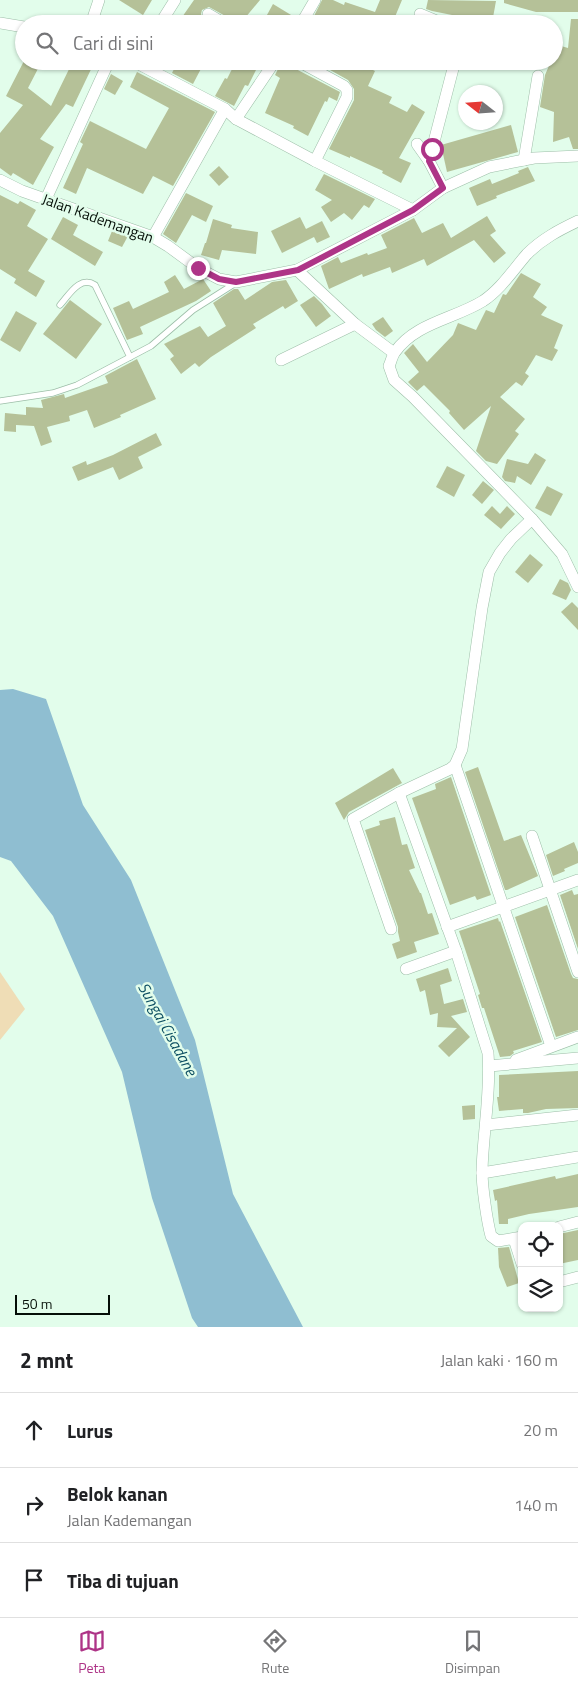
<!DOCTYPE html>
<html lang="id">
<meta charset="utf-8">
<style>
body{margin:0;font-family:"Titillium Web",sans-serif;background:#f6f6f6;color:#202124}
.controls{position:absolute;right:15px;bottom:15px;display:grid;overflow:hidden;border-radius:10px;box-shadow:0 1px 4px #0004}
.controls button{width:45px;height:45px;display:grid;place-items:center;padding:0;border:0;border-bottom:1px solid #e0e0e0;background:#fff;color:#202124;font:25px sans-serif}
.compass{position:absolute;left:458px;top:85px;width:45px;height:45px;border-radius:50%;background:#fff;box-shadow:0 1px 4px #0004;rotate:287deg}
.scale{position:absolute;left:15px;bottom:12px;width:95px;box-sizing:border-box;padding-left:5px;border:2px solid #040e07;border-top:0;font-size:14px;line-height:18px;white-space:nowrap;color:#040e07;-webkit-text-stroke:4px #e2fdeb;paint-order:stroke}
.stop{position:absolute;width:15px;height:15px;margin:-11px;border:4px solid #ae3487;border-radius:50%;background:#fff}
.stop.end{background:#ae3487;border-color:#fff;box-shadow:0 1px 5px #0008}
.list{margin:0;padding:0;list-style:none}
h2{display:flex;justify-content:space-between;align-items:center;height:65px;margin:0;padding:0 20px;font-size:21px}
h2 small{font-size:16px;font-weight:400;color:#757577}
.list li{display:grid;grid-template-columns:32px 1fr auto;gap:15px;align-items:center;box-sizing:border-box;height:75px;padding:0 20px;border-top:1px solid #e0e0e0}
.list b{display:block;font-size:19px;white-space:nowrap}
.list p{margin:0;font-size:16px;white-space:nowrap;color:#757577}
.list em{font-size:16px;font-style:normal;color:#757577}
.icon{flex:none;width:28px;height:28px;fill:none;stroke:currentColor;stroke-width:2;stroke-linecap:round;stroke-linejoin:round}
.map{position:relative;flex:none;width:578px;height:1327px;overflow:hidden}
.search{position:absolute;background:#fff;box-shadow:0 1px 4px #0004;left:15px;right:15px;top:15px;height:55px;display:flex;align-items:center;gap:12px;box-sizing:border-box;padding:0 18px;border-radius:28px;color:#757577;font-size:19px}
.sheet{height:290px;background:#fff}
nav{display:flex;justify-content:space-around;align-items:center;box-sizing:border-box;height:70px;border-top:1px solid #e0e0e0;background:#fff;font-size:14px;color:#757577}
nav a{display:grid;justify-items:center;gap:2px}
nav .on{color:#ae3487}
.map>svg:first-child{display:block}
</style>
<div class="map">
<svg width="578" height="1327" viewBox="0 0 578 1327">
<rect width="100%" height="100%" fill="#e2fdeb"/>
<!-- green -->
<path fill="#efddb6" d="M0,972l25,37 -25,31z"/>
<!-- water -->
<path fill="#8fbed1" d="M13,689l33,10 37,106 48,75 64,160 38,154 70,133h-105l-6,-9 -40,-120 -30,-126 -69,-156 -42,-55 -11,-4v-167z"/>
<!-- building -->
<g fill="#b5c198">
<path d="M119,0h33l-9,15z"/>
<path d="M194,0h66l-20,24h-8l-3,-6 -20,-11 -7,3 -1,4 3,6 6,4h-24l-6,-4z"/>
<path d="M322,0h11l11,5 1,-3 30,10 5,-12h22l-10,24h-82z"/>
<path d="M428,0l68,1 -4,22 -60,-12 -6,-2z"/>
<path d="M504,0h74v12h-42l-32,-9z"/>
<path d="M273,4l23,14 -2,6h-32z"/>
<path d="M571,19h7v130h-5l-4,-12 -16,5 1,-30 -14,-5 5,-32 6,-14h3v-17l14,4z"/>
<path d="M24,61h18l-14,27 23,18 22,-45h22l-22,46 -7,-3 -26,35 14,8 -21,38 -20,-12 -2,3 -11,-8v-35l23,-28 -17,-9z"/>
<path d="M178,61h27l-12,23 -21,-11z"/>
<path d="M236,61h30l-5,7 -3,-2 -10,20 -3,-1 -11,21 -19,-10 10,-18 2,1z"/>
<path d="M282,61h9l3,7 46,24 -3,9 -8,-4 -2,5 -2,-1 -17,35 -15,-8 1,-2 -29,-13 15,-35 -5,-3z"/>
<path d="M314,61h35l15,7 1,-2 10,5 -7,15 24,11 -3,6 18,9 5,-8 13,8 -26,46 12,5 -10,20 -19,-10 1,-2 -33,-15v2l-21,-9 25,-49v-11l-6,-9z"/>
<path d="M137,72l78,40 -42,74 -20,-10 -10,18 -56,-26 -11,26 -13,-6 20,-44 -3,-2 10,-21 56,28 23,-41 -39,-21z"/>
<path d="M111,74l12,7 -8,14 -11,-6z"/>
<path d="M511,125l7,27 -71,20 -6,-27z"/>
<path d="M219,166l10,11 -10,9 -10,-11z"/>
<path d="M528,167l7,14 -39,15 1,2 -20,8 -8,-18 21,-9 2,5 27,-11 -1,-2z"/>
<path d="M324,174l51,25 -6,9 -5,-3 -12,15 -8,-7 -13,9 -10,-15 11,-7 -17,-10z"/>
<path d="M186,193l27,13 -7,16 -14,-7 -16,28 -13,-9z"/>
<path d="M0,195l18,9 2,-3 16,9 -9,16 21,13 -20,32 17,10 -9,16 -22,-14 2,-4 -16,-10z"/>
<path d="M487,216l9,15 -6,4 16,18 -12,10 -20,-23 -47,26 -3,-7 -32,14 -2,-6 -27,10 -1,-3 -33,15 -8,-23 17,-9 3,6 26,-10 1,2 19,-7 -6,-13 33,-17 8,15 21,-10 8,15z"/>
<path d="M63,217l15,8 -5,10 30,17 -8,14 -44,-27z"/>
<path d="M300,217l6,12 16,-8 8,16 -13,6 -3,-6 -32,16 -11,-22z"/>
<path d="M213,219l19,6 -1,3 27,4 -2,22 -34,-4 -3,10 -18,-5 4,-12h1z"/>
<path d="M112,231l16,5 -6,11 -14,-6z"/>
<path d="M521,273l20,11 -8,13 14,10 -6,8 22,10 -9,23 4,2 -6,11 -16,-6 -11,18 4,3 -7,10 -6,-4 -16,15 25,22 -10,12 4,3 -22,30 -11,-3 -10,-10 15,-45 -27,24 -15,-17 1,-2 -26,-26 -7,6 -9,-9 11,-10 -15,-19 9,-9 14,18 26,-27 5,-12 18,7 10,-20 8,3 9,-19 3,1z"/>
<path d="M175,275l9,14 19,-10 8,12 -15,10 -56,26 3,7 -16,6 -14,-32 16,-7 4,8 36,-17 -5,-10z"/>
<path d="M286,280l12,21 -13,8 -2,-3 -30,18 3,4 -45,29 -12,10 -4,-4 -14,11 -11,-15 4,-3 -10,-12 36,-18 8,11 18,-11 -13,-23 21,-14h4l7,11 27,-18z"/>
<path d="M314,296l8,8 9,12 -15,11 -16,-22z"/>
<path d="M70,300l32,24 -26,35 -33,-25z"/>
<path d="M16,311l21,12 -17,29 -20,-12z"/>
<path d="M383,317l10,14 -8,6 -9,-7 -4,-6z"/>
<path d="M137,359l19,40 -36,16 1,2 -27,11 -7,-18 -18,6 1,5 -23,6 5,15 -11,4 -7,-20 -18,-1v7l-12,-1 1,-18 21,2v-8l17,1 -2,-8 23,-6 1,4 43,-15 -3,-7z"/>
<path d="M156,433l6,12 -24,12 5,11 -24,12 -6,-13 -35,14 -6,-14 14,-6 1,4 26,-10z"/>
<path d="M535,453l11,7 -15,25 -14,-9 -2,7 -10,-2 -3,-4 5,-18 21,5z"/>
<path d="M447,466l18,9 -11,22 -18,-10z"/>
<path d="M483,481l11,9 -12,14 -10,-9z"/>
<path d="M547,486l16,8 -12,22 -16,-8z"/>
<path d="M492,506l8,8 7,-8 8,8 -14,15 -17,-14z"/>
<path d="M530,554l13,11 -15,18 -13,-11z"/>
<path d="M560,579l8,4 3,7 -5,10 -14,-6z"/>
<path d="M572,602l6,6v22l-17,-18z"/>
<path d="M478,767l26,74 17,-6 17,41 -31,14h-2l-40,-118z"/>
<path d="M393,768l9,15 -53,29 -5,8 -9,-17z"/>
<path d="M451,777l40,118 -14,5 -2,-4 -25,9 -38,-107 24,-9 -1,-5z"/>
<path d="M395,817l7,28 5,-1 8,24 -6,2 11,23h1l7,21 4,-1 7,21 -25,8 3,10 -20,7 -5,-15 8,-3 -2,-9v-5l-33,-97 15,-5 -1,-4z"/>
<path d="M574,842l4,10v11l-14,6 1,2 -12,5 -7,-21z"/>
<path d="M572,890l2,5 4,-1v55l-18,-54z"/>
<path d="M547,905l24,69 2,4 5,1v51l-22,7 -41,-120z"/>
<path d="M498,918l1,4 1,-1 42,121 -29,9 1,2 -4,3 -10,1 -16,-49h-2l-4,-13 2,-1 -21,-63z"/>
<path d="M448,968l4,13 -12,4 4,19 19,-5 4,13 -16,4 19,21 -21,20 -11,-11 19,-18 -20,-1 1,-14 -8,2 -5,-25 -5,2 -4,-13z"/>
<path d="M578,1071v37l-32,1 -18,4h-5v-4l-24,2 -2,-14h2v-22z"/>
<path d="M475,1105v14l-12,1 -1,-14z"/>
<path d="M578,1174v33l-49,7 -21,5v5h-9l-2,-24 -2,1 -2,-11 62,-14 1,3z"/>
<path d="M578,1230v30l-19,4v-30z"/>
<path d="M509,1247l10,36 -12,4 -8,-20 -1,-19z"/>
</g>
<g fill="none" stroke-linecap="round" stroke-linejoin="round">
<defs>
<g id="service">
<path d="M60,305c9,-10 20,-30 35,-20l35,72"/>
<path d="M0,401l53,-8 24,-8 74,-39 42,-36 41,-26"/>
</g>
<g id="minor">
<path d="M208,14l17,10"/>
<path d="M420,14l24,10"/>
<path d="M0,23l24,4"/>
<path d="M91,24l8,-24"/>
<path d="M160,24l15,-24"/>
<path d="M301,24l14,-24"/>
<path d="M133,61l92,48 11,10 79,42 98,49"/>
<path d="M298,61l46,25 3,4v7l-32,64"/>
<path d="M236,119l39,-58"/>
<path d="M417,144l12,17 14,27"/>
<path d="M524,160l14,-84"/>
<path d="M429,161l26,-100"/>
<path d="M0,180l22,11 131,46 15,9 30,22 21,11 17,3 61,-12 116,-60 30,-22 46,-21 45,-9 44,-2"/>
<path d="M46,199l63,-138"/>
<path d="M578,221c-19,9 -36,18 -51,33 -14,16 -26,35 -44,47 -29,18 -68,22 -88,51 -3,4 -4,10 -6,14l5,14 19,17 119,122 30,35 16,33"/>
<path d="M153,237l72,-128"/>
<path d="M355,324l39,29"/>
<path d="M281,360l74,-36 -58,-54"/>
<path d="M455,765l96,281"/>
<path d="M399,793l57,158 32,102c3,40 -5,79 -6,118 0,16 5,50 9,65l7,5 24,-4"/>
<path d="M532,836l46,136"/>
<path d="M447,927l131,-47"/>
<path d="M391,929l-38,-110 46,-26 51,-24 5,-4 7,-16 20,-141 7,-36 11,-19 11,-14 21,-20"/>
<path d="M406,969l50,-18"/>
<path d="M516,1060l62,-23"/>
<path d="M489,1066l89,-8"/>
<path d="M486,1125l92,-10"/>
<path d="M482,1173l96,-16"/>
<path d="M559,1227l19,-5"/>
<path d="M514,1239l8,25"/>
<path d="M559,1282l19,-5"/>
</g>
</defs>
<!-- service casing -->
<use href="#service" stroke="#9dbea8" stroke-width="7"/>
<!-- minor casing -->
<use href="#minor" stroke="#9dbea8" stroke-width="12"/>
<!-- service -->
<use href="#service" stroke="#fff" stroke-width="5.5"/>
<!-- minor -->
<use href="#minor" stroke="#fff" stroke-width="11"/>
</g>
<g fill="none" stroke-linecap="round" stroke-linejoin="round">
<!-- route -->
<path stroke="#ae3487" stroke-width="6" d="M198,268l21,11 17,3 62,-12 115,-60 30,-22 -14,-27 3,-12"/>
</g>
<g text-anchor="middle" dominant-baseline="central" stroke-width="5" stroke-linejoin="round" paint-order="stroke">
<!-- street labels -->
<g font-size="15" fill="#040e07" stroke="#e2fdeb">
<text transform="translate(98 218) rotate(20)">Jalan Kademangan</text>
</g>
<!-- water labels -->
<g font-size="16" font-style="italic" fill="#0b4d61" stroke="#e2fdeb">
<text transform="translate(168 1029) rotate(61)">Sungai Cisadane</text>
</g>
</g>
</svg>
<div class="controls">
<button><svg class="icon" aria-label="locate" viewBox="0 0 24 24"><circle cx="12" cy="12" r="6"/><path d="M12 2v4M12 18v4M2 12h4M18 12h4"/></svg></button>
<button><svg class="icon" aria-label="layers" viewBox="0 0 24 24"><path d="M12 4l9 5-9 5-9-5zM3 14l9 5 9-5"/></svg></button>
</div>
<svg class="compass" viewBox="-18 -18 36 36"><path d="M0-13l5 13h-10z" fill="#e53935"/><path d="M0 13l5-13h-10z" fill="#757577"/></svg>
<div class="scale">50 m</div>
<div class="stop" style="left:432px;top:149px"></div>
<div class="stop end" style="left:198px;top:268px"></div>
<div class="search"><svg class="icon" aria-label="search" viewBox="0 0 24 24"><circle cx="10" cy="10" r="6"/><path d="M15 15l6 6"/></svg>Cari di sini</div>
</div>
<section class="sheet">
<h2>2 mnt<small>Jalan kaki · 160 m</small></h2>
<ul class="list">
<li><svg class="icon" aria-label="ahead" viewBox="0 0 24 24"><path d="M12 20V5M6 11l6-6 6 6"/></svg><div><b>Lurus</b></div><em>20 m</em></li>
<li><svg class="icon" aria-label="right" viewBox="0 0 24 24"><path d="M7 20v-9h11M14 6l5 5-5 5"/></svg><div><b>Belok kanan</b><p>Jalan Kademangan</p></div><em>140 m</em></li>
<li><svg class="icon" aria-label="arrive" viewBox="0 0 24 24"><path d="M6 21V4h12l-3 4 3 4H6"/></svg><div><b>Tiba di tujuan</b></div></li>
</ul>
</section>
<nav>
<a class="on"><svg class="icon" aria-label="map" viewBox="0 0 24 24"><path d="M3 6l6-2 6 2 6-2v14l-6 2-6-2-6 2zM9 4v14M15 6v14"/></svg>Peta</a>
<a><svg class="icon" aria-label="directions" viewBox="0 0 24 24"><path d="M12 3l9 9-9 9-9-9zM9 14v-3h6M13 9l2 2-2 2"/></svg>Rute</a>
<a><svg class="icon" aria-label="saved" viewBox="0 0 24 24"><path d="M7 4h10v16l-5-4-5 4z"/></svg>Disimpan</a>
</nav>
